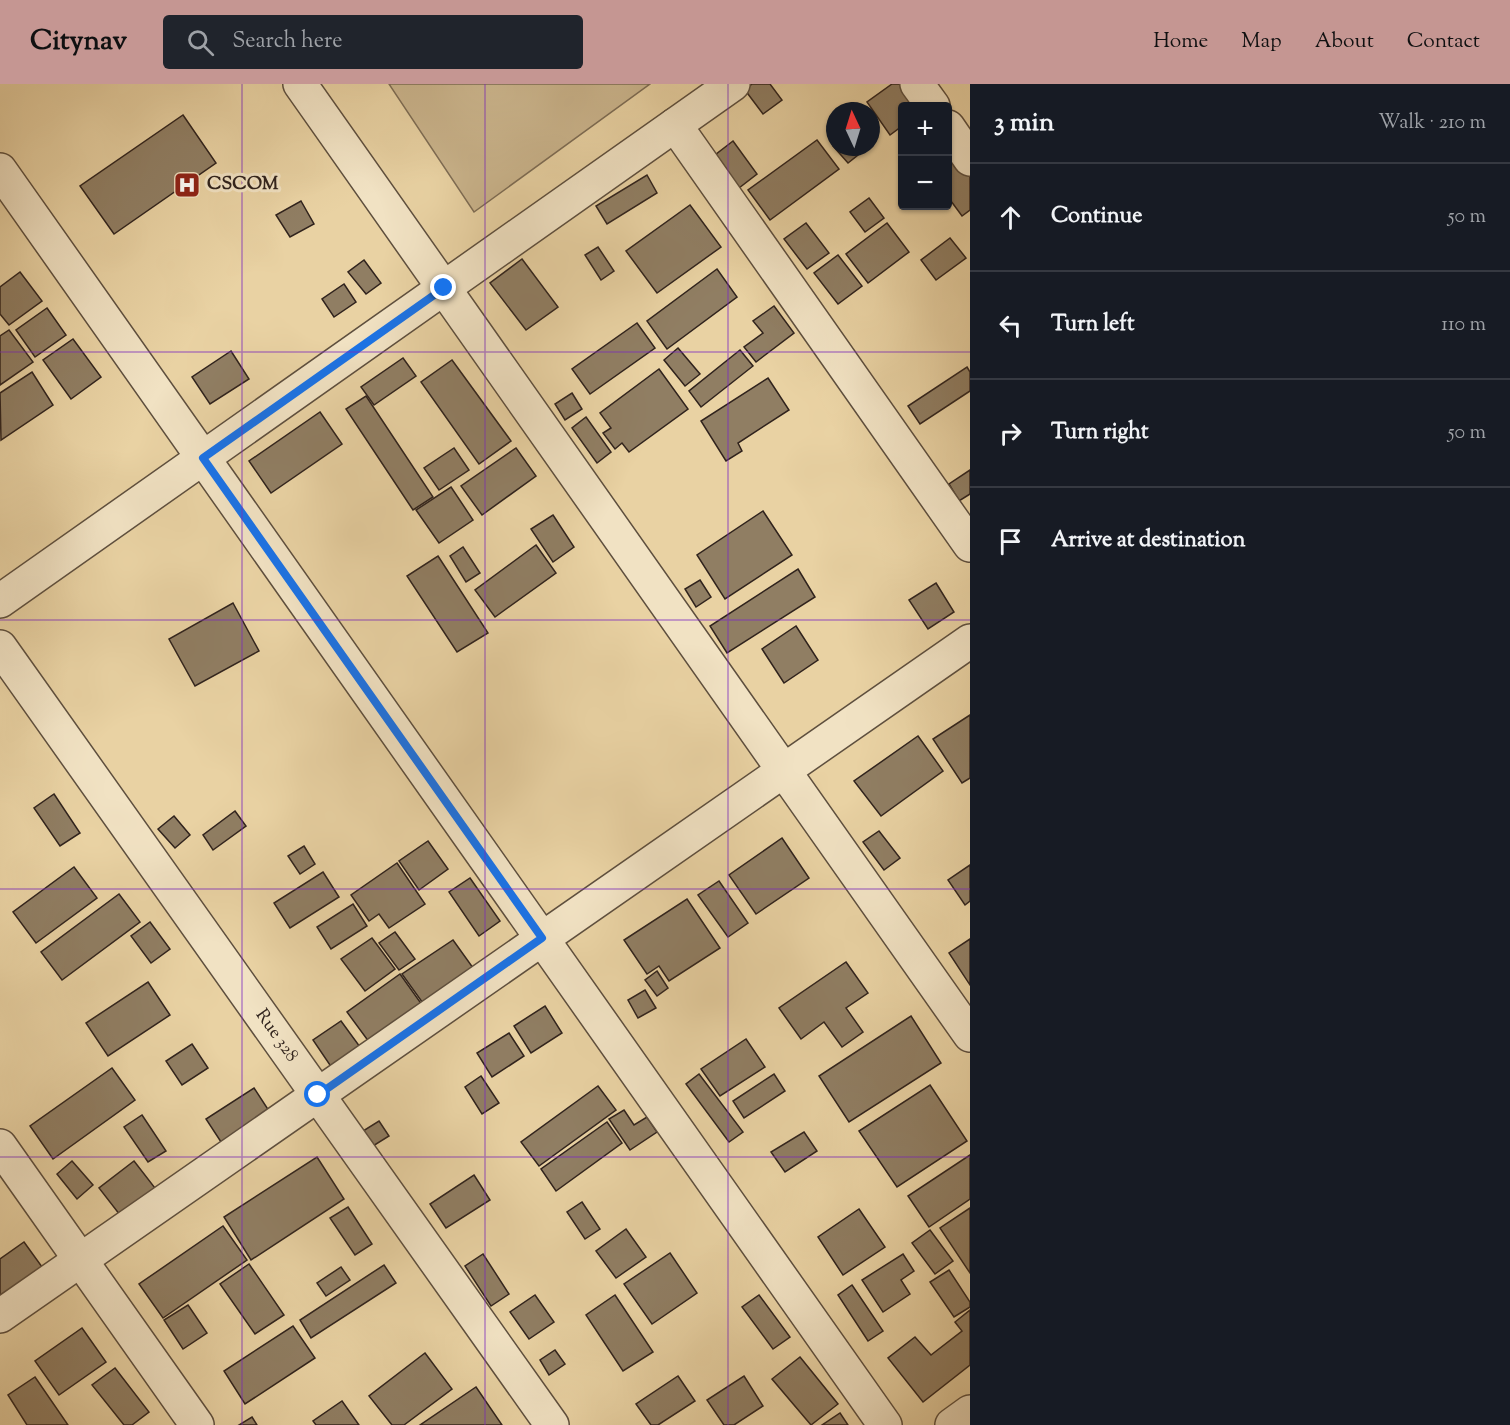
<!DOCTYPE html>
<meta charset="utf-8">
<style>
body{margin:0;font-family:"Sorts Mill Goudy",serif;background:#20242c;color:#f1f3f6}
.controls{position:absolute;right:18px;top:18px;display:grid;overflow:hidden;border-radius:6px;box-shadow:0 2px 4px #0004}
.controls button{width:54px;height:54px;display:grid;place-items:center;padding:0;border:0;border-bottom:2px solid #363941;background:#171b24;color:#f1f3f6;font:30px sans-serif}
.compass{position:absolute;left:826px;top:18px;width:54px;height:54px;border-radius:50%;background:#171b24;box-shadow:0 2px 4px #0004;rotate:356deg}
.stop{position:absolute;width:18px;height:18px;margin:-14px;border:4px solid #1a73e8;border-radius:50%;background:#fff}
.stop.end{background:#1a73e8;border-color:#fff;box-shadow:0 2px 6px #0008}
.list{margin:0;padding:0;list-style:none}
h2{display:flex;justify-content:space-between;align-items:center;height:78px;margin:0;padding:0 24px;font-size:26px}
h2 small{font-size:20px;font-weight:400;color:#9ea1a6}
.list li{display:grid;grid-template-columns:39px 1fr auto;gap:18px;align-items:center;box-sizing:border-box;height:108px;padding:0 24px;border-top:2px solid #363941}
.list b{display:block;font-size:22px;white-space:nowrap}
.list em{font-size:20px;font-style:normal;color:#9ea1a6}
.icon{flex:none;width:33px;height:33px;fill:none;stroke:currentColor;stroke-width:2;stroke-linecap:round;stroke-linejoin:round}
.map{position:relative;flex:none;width:970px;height:1341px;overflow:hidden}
header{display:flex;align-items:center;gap:36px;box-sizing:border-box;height:84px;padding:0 30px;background:#c59692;color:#111}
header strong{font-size:28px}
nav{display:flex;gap:33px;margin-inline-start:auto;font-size:21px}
.search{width:420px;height:54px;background:#20242c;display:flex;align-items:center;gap:15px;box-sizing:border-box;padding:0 21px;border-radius:6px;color:#9ea1a6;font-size:22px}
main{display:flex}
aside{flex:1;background:#171b24}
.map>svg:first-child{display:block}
</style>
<header>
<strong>Citynav</strong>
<div class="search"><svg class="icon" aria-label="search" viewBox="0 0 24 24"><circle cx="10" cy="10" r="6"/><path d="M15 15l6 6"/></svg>Search here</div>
<nav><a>Home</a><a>Map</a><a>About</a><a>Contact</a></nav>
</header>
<main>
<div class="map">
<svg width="970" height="1341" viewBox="0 0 970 1341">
<rect width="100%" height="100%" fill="#e9d2a3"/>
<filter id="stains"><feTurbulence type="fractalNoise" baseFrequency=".00333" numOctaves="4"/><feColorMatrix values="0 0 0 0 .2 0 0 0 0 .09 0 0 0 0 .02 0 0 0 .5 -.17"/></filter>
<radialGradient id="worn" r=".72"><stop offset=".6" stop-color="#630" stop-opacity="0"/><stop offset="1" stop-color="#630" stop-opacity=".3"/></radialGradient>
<!-- green -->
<path fill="#cab48c" stroke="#7d6c54" stroke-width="1.5" d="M389,0h261l-176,128z"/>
<!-- building -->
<g fill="#907e63" stroke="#30231d" stroke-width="1.5">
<path d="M752,0h18l12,16 -19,14 -18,-24z"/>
<path d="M892,0h11l15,22h-16v20l-12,9 -23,-33z"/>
<path d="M183,31l33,48 -102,71 -34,-48z"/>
<path d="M817,56l22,29 -69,51 -22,-30z"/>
<path d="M733,57l24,33 -18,14 -24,-33z"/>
<path d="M835,60v3h25l3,4 -15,12 -15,-17z"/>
<path d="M948,63l22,30v33l-8,6 -14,-19z"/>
<path d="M647,91l10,18 -50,31 -11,-18z"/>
<path d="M869,114l15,20 -19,14 -15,-20z"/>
<path d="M301,117l13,23 -24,13 -14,-22z"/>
<path d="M690,121l31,42 -64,46 -31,-42z"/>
<path d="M806,139l23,30 -22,16 -23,-30z"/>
<path d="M887,139l22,29 -41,31 -22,-29z"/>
<path d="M950,154l16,20 -30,22 -15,-20z"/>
<path d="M598,163l16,24 -13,9 -16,-25z"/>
<path d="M838,171l24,31 -24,18 -24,-31z"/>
<path d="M522,175l36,48 -32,23 -36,-47z"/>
<path d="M364,176l17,23 -15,11 -18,-22z"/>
<path d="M717,185l20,28 -70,52 -20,-28z"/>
<path d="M20,188l22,29 -33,24 -9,-11v-27z"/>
<path d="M344,200l12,18 -22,15 -12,-18z"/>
<path d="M774,222l20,27 -38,29 -12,-15 19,-14 -10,-12z"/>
<path d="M47,224l19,27 -31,22 -19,-27z"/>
<path d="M637,239l18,25 -65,46 -18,-25z"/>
<path d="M9,246l24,32 -33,23v-49z"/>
<path d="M73,255l28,38 -30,22 -28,-39z"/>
<path d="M678,264l22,26 -15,12 -21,-26z"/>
<path d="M740,266l13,16 -52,41 -12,-16z"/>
<path d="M231,267l18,28 -39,25 -18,-27z"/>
<path d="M403,274l13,18 -42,29 -13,-18z"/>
<path d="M452,276l59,81 -32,23 -58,-82z"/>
<path d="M967,283l3,5v19l-50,33 -12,-18z"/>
<path d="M659,285l29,40 -59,43 -7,-9 -7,6 -12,-16 8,-5 -11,-15z"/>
<path d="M32,288l21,33 -52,35 -1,-47z"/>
<path d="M768,294l21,32 -51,33 4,8 -16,10 -25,-40z"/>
<path d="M572,309l10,16 -17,11 -10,-16z"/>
<path d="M366,312l67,101 -20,13 -67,-101z"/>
<path d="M320,328l22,32 -71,49 -22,-32z"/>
<path d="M586,333l25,35 -14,11 -25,-35z"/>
<path d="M454,364l15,22 -30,20 -15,-22z"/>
<path d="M516,364l20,28 -54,39 -21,-29z"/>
<path d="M970,386v24l-11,7 -10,-17z"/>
<path d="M451,403l22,33 -34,23 -23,-33z"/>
<path d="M763,427l29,44 -67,44 -28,-44z"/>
<path d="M553,431l21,32 -21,15 -22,-33z"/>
<path d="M536,461l20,28 -61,44 -20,-27z"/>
<path d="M463,463l17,26 -14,9 -16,-26z"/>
<path d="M438,472l50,77 -31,19 -50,-76z"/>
<path d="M798,485l17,28 -88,56 -17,-27z"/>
<path d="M700,496l11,17 -15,10 -11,-18z"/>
<path d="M936,499l18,29 -26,17 -19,-29z"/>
<path d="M233,519l26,48 -64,35 -26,-47z"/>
<path d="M796,542l22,34 -34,23 -22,-34z"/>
<path d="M970,631v63l-8,5 -29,-44z"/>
<path d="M918,652l25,35 -62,45 -27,-35z"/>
<path d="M54,710l26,39 -20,13 -26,-38z"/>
<path d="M235,727l11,15 -33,24 -10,-15z"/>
<path d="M174,732l16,19 -15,13 -17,-19z"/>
<path d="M879,747l21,27 -16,12 -21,-28z"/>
<path d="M782,754l27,40 -53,36 -27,-39z"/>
<path d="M428,757l20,28 -29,21 -20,-29z"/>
<path d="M304,762l11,18 -15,10 -12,-18z"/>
<path d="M397,779l28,41 -36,24 -10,-14 -10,7 -18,-26z"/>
<path d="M970,781v36l-5,4 -17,-25z"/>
<path d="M74,783l23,31 -61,45 -23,-31z"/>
<path d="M323,788l16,25 -49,31 -16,-25z"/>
<path d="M470,794l30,43 -21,15 -30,-44z"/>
<path d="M719,797l29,42 -20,14 -30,-42z"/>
<path d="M119,810l21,28 -78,58 -21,-28z"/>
<path d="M687,815l33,49 -51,33 -10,-15 -12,8 -23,-34z"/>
<path d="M353,820l14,22 -36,23 -14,-22z"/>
<path d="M150,838l20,27 -19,14 -20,-27z"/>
<path d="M395,848l20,27 -16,11 -20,-27z"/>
<path d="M372,854l23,31 -30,22 -24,-32z"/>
<path d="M970,855v46l-21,-32z"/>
<path d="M453,856l23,32 -51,34 -23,-32z"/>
<path d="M846,878l22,31 -22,15 17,24 -21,15 -18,-25 -23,17 -22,-31z"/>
<path d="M657,887l11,17 -11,8 -12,-16z"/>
<path d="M400,890l25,35 -53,37 -25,-34z"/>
<path d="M148,898l22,33 -62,41 -22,-33z"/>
<path d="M645,906l11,18 -18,10 -10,-18z"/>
<path d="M545,922l17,27 -31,20 -17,-27z"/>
<path d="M911,932l30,47 -92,59 -30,-46z"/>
<path d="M341,937l22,30 -29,20 -21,-31z"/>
<path d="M509,949l15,23 -32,21 -15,-24z"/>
<path d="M746,955l19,28 -45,29 -19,-27z"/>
<path d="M192,960l16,24 -26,17 -16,-24z"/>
<path d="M112,984l23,32 -82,59 -23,-33z"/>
<path d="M699,990l44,58 -14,10 -43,-58z"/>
<path d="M774,990l11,17 -41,27 -11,-17z"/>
<path d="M481,992l18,27 -17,11 -17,-27z"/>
<path d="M930,1001l37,56 -70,46 -38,-56z"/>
<path d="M598,1002l18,24 -77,56 -18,-24z"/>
<path d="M254,1004l17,26 -48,31 -17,-26z"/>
<path d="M624,1026l10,15 13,-8 10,15 -27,18 -21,-31z"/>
<path d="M142,1031l24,36 -18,11 -24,-35z"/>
<path d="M379,1037l10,15 -24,15 -10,-15z"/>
<path d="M607,1038l15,21 -66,48 -15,-22z"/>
<path d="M804,1048l13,19 -32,21 -14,-20z"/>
<path d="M970,1071v44l-41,28 -21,-31z"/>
<path d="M317,1073l27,42 -93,61 -27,-43z"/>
<path d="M72,1077l21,24 -16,14 -20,-25z"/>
<path d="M134,1077l21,27 -35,27 -21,-27z"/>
<path d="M474,1091l16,25 -44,28 -16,-24z"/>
<path d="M582,1118l18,27 -15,10 -18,-27z"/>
<path d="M348,1123l24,37 -17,11 -25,-37z"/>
<path d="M970,1124v65l-30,-45z"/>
<path d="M859,1125l26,38 -42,28 -25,-38z"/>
<path d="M223,1142l24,34 -84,58 -24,-34z"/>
<path d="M626,1145l20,28 -30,21 -20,-27z"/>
<path d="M930,1146l23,31 -18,13 -23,-31z"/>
<path d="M24,1158l21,29 -45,31v-43z"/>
<path d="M670,1169l27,40 -45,31 -28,-40z"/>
<path d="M483,1170l26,40 -18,12 -26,-40z"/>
<path d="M903,1170l11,17 -13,9 9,14 -27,18 -21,-32z"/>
<path d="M249,1180l35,51 -29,19 -35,-50z"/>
<path d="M384,1181l12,18 -85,55 -11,-18z"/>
<path d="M341,1183l9,13 -24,16 -9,-13z"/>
<path d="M949,1186l21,32v5l-16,10 -24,-35z"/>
<path d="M852,1201l31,46 -15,10 -30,-46z"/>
<path d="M535,1211l19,27 -25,17 -19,-27z"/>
<path d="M615,1211l38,57 -30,19 -37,-56z"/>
<path d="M759,1211l31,42 -17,12 -31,-42z"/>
<path d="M188,1221l19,28 -24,16 -19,-29z"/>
<path d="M970,1226v55l-47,37 -35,-44 27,-21 16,18 31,-24 -7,-9z"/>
<path d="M293,1242l22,32 -70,46 -21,-33z"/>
<path d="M82,1244l24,34 -47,33 -24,-34z"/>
<path d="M555,1266l10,14 -16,11 -9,-15z"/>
<path d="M425,1269l27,36 -48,36h-12l-23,-29z"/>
<path d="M800,1273l38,47 -27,21 -39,-46z"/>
<path d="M115,1284l34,44 -17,13h-8l-32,-40z"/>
<path d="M678,1292l17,25 -37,24h-7l-15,-21z"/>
<path d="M744,1292l19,30 -29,19h-10l-17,-25z"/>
<path d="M35,1293l33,48h-41l-19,-30z"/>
<path d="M476,1303l26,38h-82z"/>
<path d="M342,1317l17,24h-43l-3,-4z"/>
<path d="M840,1329l8,12h-26z"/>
<path d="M252,1333l5,8h-18z"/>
</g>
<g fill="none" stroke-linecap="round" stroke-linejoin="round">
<defs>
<g id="minor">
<path d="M300,0l670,951"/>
<path d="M917,0l16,22"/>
<path d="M675,41l295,420"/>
<path d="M948,43l22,32"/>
<path d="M0,86l885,1255"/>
<path d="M0,517l733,-517"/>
<path id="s1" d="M0,563l552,778"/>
<path d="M0,1062l197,279"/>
<path d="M0,1232l970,-675"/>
<path d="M952,1341l18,-13"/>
</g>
</defs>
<!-- minor casing -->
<use href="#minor" stroke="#5e4f3e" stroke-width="36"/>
<!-- minor -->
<use href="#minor" stroke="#f1e2c3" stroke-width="33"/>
</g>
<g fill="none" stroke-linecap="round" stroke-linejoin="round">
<!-- route -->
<path stroke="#1a73e8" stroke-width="8" d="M318,1011l224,-157 -339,-480 241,-170"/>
</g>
<!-- grid -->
<path fill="none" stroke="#7b2cbf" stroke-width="1.5" stroke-opacity="0.55" d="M242,0v1341M485,0v1341M728,0v1341M0,268h970M0,536h970M0,805h970M0,1073h970"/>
<!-- icons -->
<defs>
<symbol id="hospital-square" viewBox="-11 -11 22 22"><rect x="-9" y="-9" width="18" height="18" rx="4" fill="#8f2418" stroke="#f1e2c3"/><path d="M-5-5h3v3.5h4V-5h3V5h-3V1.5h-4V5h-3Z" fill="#fff"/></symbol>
</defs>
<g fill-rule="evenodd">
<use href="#hospital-square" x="172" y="86" width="30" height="30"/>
</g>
<g text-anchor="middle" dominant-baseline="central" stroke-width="6" stroke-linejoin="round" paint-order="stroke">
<!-- poi labels -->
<g font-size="18" font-weight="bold" fill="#30231d" stroke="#f1e2c3" text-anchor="start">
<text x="207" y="101">CSCOM</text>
</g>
<!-- street labels -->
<g font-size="18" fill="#30231d" stroke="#f1e2c3">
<text stroke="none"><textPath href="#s1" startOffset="477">Rue 328</textPath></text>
</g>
</g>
<rect width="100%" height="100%" filter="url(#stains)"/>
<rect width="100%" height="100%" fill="url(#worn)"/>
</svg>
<div class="controls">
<button>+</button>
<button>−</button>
</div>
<svg class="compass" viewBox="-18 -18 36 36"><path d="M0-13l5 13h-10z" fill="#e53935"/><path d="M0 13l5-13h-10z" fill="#9ea1a6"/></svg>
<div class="stop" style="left:318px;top:1011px"></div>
<div class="stop end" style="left:444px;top:204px"></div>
</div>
<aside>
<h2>3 min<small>Walk · 210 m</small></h2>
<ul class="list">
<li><svg class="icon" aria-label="ahead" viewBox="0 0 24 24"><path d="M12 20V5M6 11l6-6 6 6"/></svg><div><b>Continue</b></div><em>50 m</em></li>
<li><svg class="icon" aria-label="left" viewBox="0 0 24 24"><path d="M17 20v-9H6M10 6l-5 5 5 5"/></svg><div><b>Turn left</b></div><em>110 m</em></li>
<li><svg class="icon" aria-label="right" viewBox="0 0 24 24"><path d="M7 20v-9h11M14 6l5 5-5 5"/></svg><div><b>Turn right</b></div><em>50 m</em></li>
<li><svg class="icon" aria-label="arrive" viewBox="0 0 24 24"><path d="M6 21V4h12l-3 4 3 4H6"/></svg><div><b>Arrive at destination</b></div></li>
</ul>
</aside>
</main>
